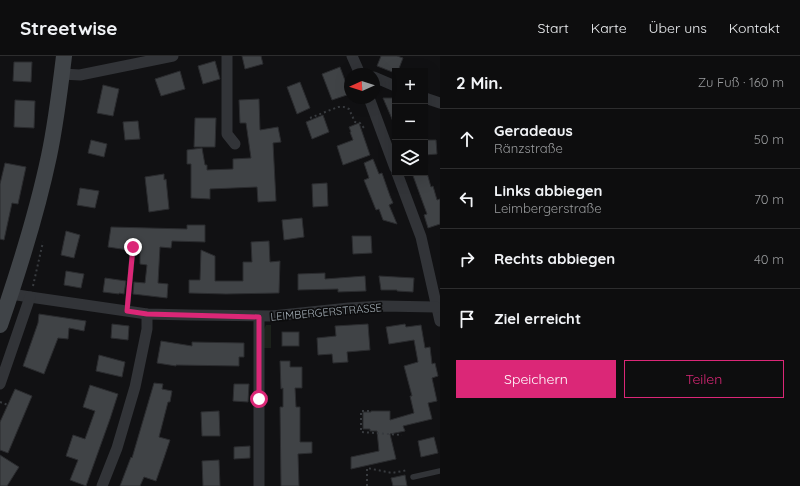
<!DOCTYPE html>
<html lang="de">
<meta charset="utf-8">
<style>
body{margin:0;font-family:Quicksand,sans-serif;background:#161617;color:#f1f3f6}
.controls{position:absolute;right:12px;top:12px;display:grid;overflow:hidden;border-radius:0px;box-shadow:0 4px 16px #0002}
.controls button{width:36px;height:36px;display:grid;place-items:center;padding:0;border:0;border-bottom:1px solid #2d2d2e;background:#0d0d0e;color:#f1f3f6;font:20px sans-serif}
.compass{position:absolute;left:344px;top:12px;width:36px;height:36px;border-radius:50%;background:#0d0d0e;box-shadow:0 4px 16px #0002;rotate:267deg}
.stop{position:absolute;width:12px;height:12px;margin:-9px;border:3px solid #db2777;border-radius:50%;background:#fff}
.stop.end{background:#db2777;border-color:#fff;box-shadow:0 1px 4px #0008}
.list{margin:0;padding:0;list-style:none}
h2{display:flex;justify-content:space-between;align-items:center;height:52px;margin:0;padding:0 16px;font-size:17px}
h2 small{font-size:13px;font-weight:400;color:#9a9c9e}
.list li{display:grid;grid-template-columns:26px 1fr auto;gap:12px;align-items:center;box-sizing:border-box;height:60px;padding:0 16px;border-top:1px solid #2d2d2e}
.list b{display:block;font-size:15px;white-space:nowrap}
.list p{margin:0;font-size:13px;white-space:nowrap;color:#9a9c9e}
.list em{font-size:13px;font-style:normal;color:#9a9c9e}
.actions{display:flex;gap:8px;padding:12px 16px}
.actions a{flex:1;padding:9px 0;border:1px solid #db2777;border-radius:0px;text-align:center;font-size:14px;color:#db2777}
.actions .main{background:#db2777;color:#fff}
.icon{flex:none;width:22px;height:22px;fill:none;stroke:currentColor;stroke-width:2;stroke-linecap:round;stroke-linejoin:round}
.map{position:relative;flex:none;width:440px;height:430px;overflow:hidden}
header{display:flex;align-items:center;gap:24px;box-sizing:border-box;height:56px;padding:0 20px;background:#0d0d0e;border-bottom:1px solid #2d2d2e}
header strong{font-size:19px}
nav{display:flex;gap:22px;margin-inline-start:auto;font-size:14px}
main{display:flex}
aside{flex:1;background:#0d0d0e}
.map>svg:first-child{display:block}
</style>
<header>
<strong>Streetwise</strong>
<nav><a>Start</a><a>Karte</a><a>Über uns</a><a>Kontakt</a></nav>
</header>
<main>
<div class="map">
<svg width="440" height="430" viewBox="0 0 440 430">
<rect width="100%" height="100%" fill="#111113"/>
<!-- green -->
<path fill="#1c221b" d="M266,269h5v23h-7v-19z"/>
<!-- building -->
<g fill="#404346" stroke="#2b2c2f">
<path d="M242,0h19l2,8 -18,5z"/>
<path d="M381,0h16l6,2 -5,13h-3v2l-18,-7z"/>
<path d="M215,5l5,18 -17,5 -5,-18z"/>
<path d="M14,6h18l-1,20 -18,-1z"/>
<path d="M340,11l10,27 -18,6 -10,-26z"/>
<path d="M180,15l5,18 -24,7 -6,-17z"/>
<path d="M300,26l10,26 -13,6 -10,-27z"/>
<path d="M103,29l16,4 -6,27 -16,-3z"/>
<path d="M383,42h12v28z"/>
<path d="M259,43l1,31 18,-3 3,15 -8,1 3,58 -18,1 -1,-15 -47,2v10l-19,-1v-34h-4v-14l15,-2 3,17h2v5l26,-1v-10l18,-1 -5,-35h-6l-1,-23z"/>
<path d="M15,44l20,1 -1,27 -20,-1z"/>
<path d="M323,59l6,17 -17,7 -6,-17z"/>
<path d="M195,62h21l-1,29h-21z"/>
<path d="M138,65l2,18 -15,1 -2,-18z"/>
<path d="M359,67l11,32 -27,10 -6,-19 16,-6 -3,-8h1l-2,-5z"/>
<path d="M91,84l16,4 -3,13 -16,-4z"/>
<path d="M425,84h11l1,14 -12,1z"/>
<path d="M373,103l6,15 3,-1 8,23 3,7 -4,2 8,19 -14,-4 -4,-11 -3,1 -12,-30 5,-2 -5,-15z"/>
<path d="M5,107l21,4 -8,37 -6,-1 -8,37 -4,-1v-55z"/>
<path d="M412,117h15l4,14 2,-1 4,14 3,-1v25l-12,4 -4,-13 3,-1z"/>
<path d="M164,118v6l2,-1 3,30 -20,3 -4,-35z"/>
<path d="M327,127l1,23 -15,1 -1,-23z"/>
<path d="M80,132l19,3 -4,17 -18,-3z"/>
<path d="M302,162l2,19 -20,3 -2,-20z"/>
<path d="M187,169h18v17l-33,-1 -1,7 -11,-1 -2,36 10,1 -1,14 -34,-4 1,-12 11,1 2,-18 -7,-1v-13h-3v-5l-2,-3h-2l-3,1 -2,6 -20,-3 3,-20 76,2z"/>
<path d="M66,175l14,4 -6,23 -13,-3z"/>
<path d="M352,180h19l1,17 -19,1z"/>
<path d="M269,185l1,21 10,-1 -1,32 -53,1 -37,-1v-13h11l1,-30 14,6v25h28v-19h9l-1,-20z"/>
<path d="M66,215l18,3 -3,14 -17,-3z"/>
<path d="M325,217v6l40,-3 1,15 -28,1v-3l-40,1v-16z"/>
<path d="M379,220l35,2 -1,14 -16,-1v-1h-16z"/>
<path d="M105,222l21,3 -2,13 -5,-1v1l-16,-2z"/>
<path d="M39,258l47,7 -2,10 -15,-3 -1,11 -10,-1 -14,36 -21,-8 15,-43z"/>
<path d="M112,268l17,2 -1,14 -17,-2z"/>
<path d="M368,268l2,26 -23,2 1,10 -15,1 -1,-9 -14,1 -1,-17 19,-2 -1,-10z"/>
<path d="M405,268l1,3 15,-2 4,23 5,-1 2,17 3,-1 3,13 -6,2 5,23 -9,2 4,16 -29,7 2,5 -15,3 6,25 -45,10v-12l28,-6 -2,-20h-7v-2h-7v-17h8v-1h19v9l24,-7 -4,-17h2l-8,-30 14,-4 -4,-22 -25,4 -3,-17z"/>
<rect x="282" y="276" width="17" height="14"/>
<path d="M161,285l31,5v-4l52,1v14h-5v9l-63,-1v1l-19,-3z"/>
<path d="M99,299l26,7 -3,15 -26,-6z"/>
<path d="M280,305h10v6h12v21h-7l1,19h4v35h12v11l-14,1 1,32h-18l-1,-79h3v-19l-2,1z"/>
<path d="M154,327l9,1 -1,5 10,2 -2,11h-2l-9,35 11,3 -6,18 -8,23 -12,-4 -4,9h-20l11,-29 1,1z"/>
<path d="M234,328h15l-1,18 -15,-1z"/>
<path d="M90,329l28,9 -8,25 -24,67 -16,-6 8,-20 -12,-4 7,-21 12,4 10,-28 -12,-4z"/>
<path d="M15,333l17,7 -24,57 -8,-3v-28z"/>
<path d="M219,355l1,25h-18l-1,-24z"/>
<path d="M434,381l4,16 -17,4 -3,-16z"/>
<path d="M250,390v12l-16,1v-12z"/>
<path d="M0,399l19,12 -12,19h-7z"/>
<path d="M219,404l1,26h-17l-1,-25z"/>
<path d="M405,419l2,11h-14l-2,-8z"/>
</g>
<g fill="none" stroke-linecap="round" stroke-linejoin="round">
<!-- path -->
<g stroke="#383b3f" stroke-width="2" stroke-dasharray="2 3" stroke-linecap="butt">
<path d="M310,62l28,-11h6l5,2 6,13 5,1 4,5"/>
<path d="M33,230l10,-44"/>
<path d="M0,346l8,3"/>
<path d="M369,355h-8v21l41,3"/>
<path d="M367,430v-18l25,5 16,-3"/>
</g>
<!-- lane -->
<g stroke="#323438" stroke-width="5.5">
<path d="M127,255l6,-64"/>
<path d="M413,421l27,-6"/>
</g>
<!-- street -->
<g stroke="#323438" stroke-width="11">
<path d="M227,0v78l8,10"/>
<path d="M352,0l8,18"/>
<path d="M62,18l18,1 93,-19"/>
<path d="M374,21l21,9"/>
<path d="M369,42l26,70"/>
<path d="M425,42l15,5"/>
<path d="M397,117l24,64 19,84"/>
<path d="M11,238l19,3 117,17 43,1 82,1 77,-8 33,-2 54,1"/>
<path d="M259,261v169"/>
<path d="M0,328l30,-87"/>
<path d="M102,430l15,-38 18,-61 12,-58v-15"/>
</g>
<!-- secondary -->
<path stroke="#404448" stroke-width="16" d="M0,269c19,-55 37,-112 49,-169 7,-33 11,-67 15,-100"/>
</g>
<g fill="none" stroke-linecap="round" stroke-linejoin="round">
<!-- route -->
<path stroke="#db2777" stroke-width="5" d="M133,191l-6,64 20,3 112,3v82"/>
</g>
<g text-anchor="middle" dominant-baseline="central" stroke-width="3.5" stroke-linejoin="round" paint-order="stroke">
<!-- street labels -->
<g font-size="11" fill="#a2acb4" stroke="#0c0c0d">
<text transform="translate(326 256) rotate(-5)">LEIMBERGERSTRASSE</text>
</g>
</g>
</svg>
<div class="controls">
<button>+</button>
<button>−</button>
<button><svg class="icon" aria-label="layers" viewBox="0 0 24 24"><path d="M12 4l9 5-9 5-9-5zM3 14l9 5 9-5"/></svg></button>
</div>
<svg class="compass" viewBox="-18 -18 36 36"><path d="M0-13l5 13h-10z" fill="#e53935"/><path d="M0 13l5-13h-10z" fill="#9a9c9e"/></svg>
<div class="stop" style="left:259px;top:343px"></div>
<div class="stop end" style="left:133px;top:191px"></div>
</div>
<aside>
<h2>2 Min.<small>Zu Fuß · 160 m</small></h2>
<ul class="list">
<li><svg class="icon" aria-label="ahead" viewBox="0 0 24 24"><path d="M12 20V5M6 11l6-6 6 6"/></svg><div><b>Geradeaus</b><p>Ränzstraße</p></div><em>50 m</em></li>
<li><svg class="icon" aria-label="left" viewBox="0 0 24 24"><path d="M17 20v-9H6M10 6l-5 5 5 5"/></svg><div><b>Links abbiegen</b><p>Leimbergerstraße</p></div><em>70 m</em></li>
<li><svg class="icon" aria-label="right" viewBox="0 0 24 24"><path d="M7 20v-9h11M14 6l5 5-5 5"/></svg><div><b>Rechts abbiegen</b></div><em>40 m</em></li>
<li><svg class="icon" aria-label="arrive" viewBox="0 0 24 24"><path d="M6 21V4h12l-3 4 3 4H6"/></svg><div><b>Ziel erreicht</b></div></li>
</ul>
<div class="actions"><a class="main">Speichern</a><a>Teilen</a></div>
</aside>
</main>
